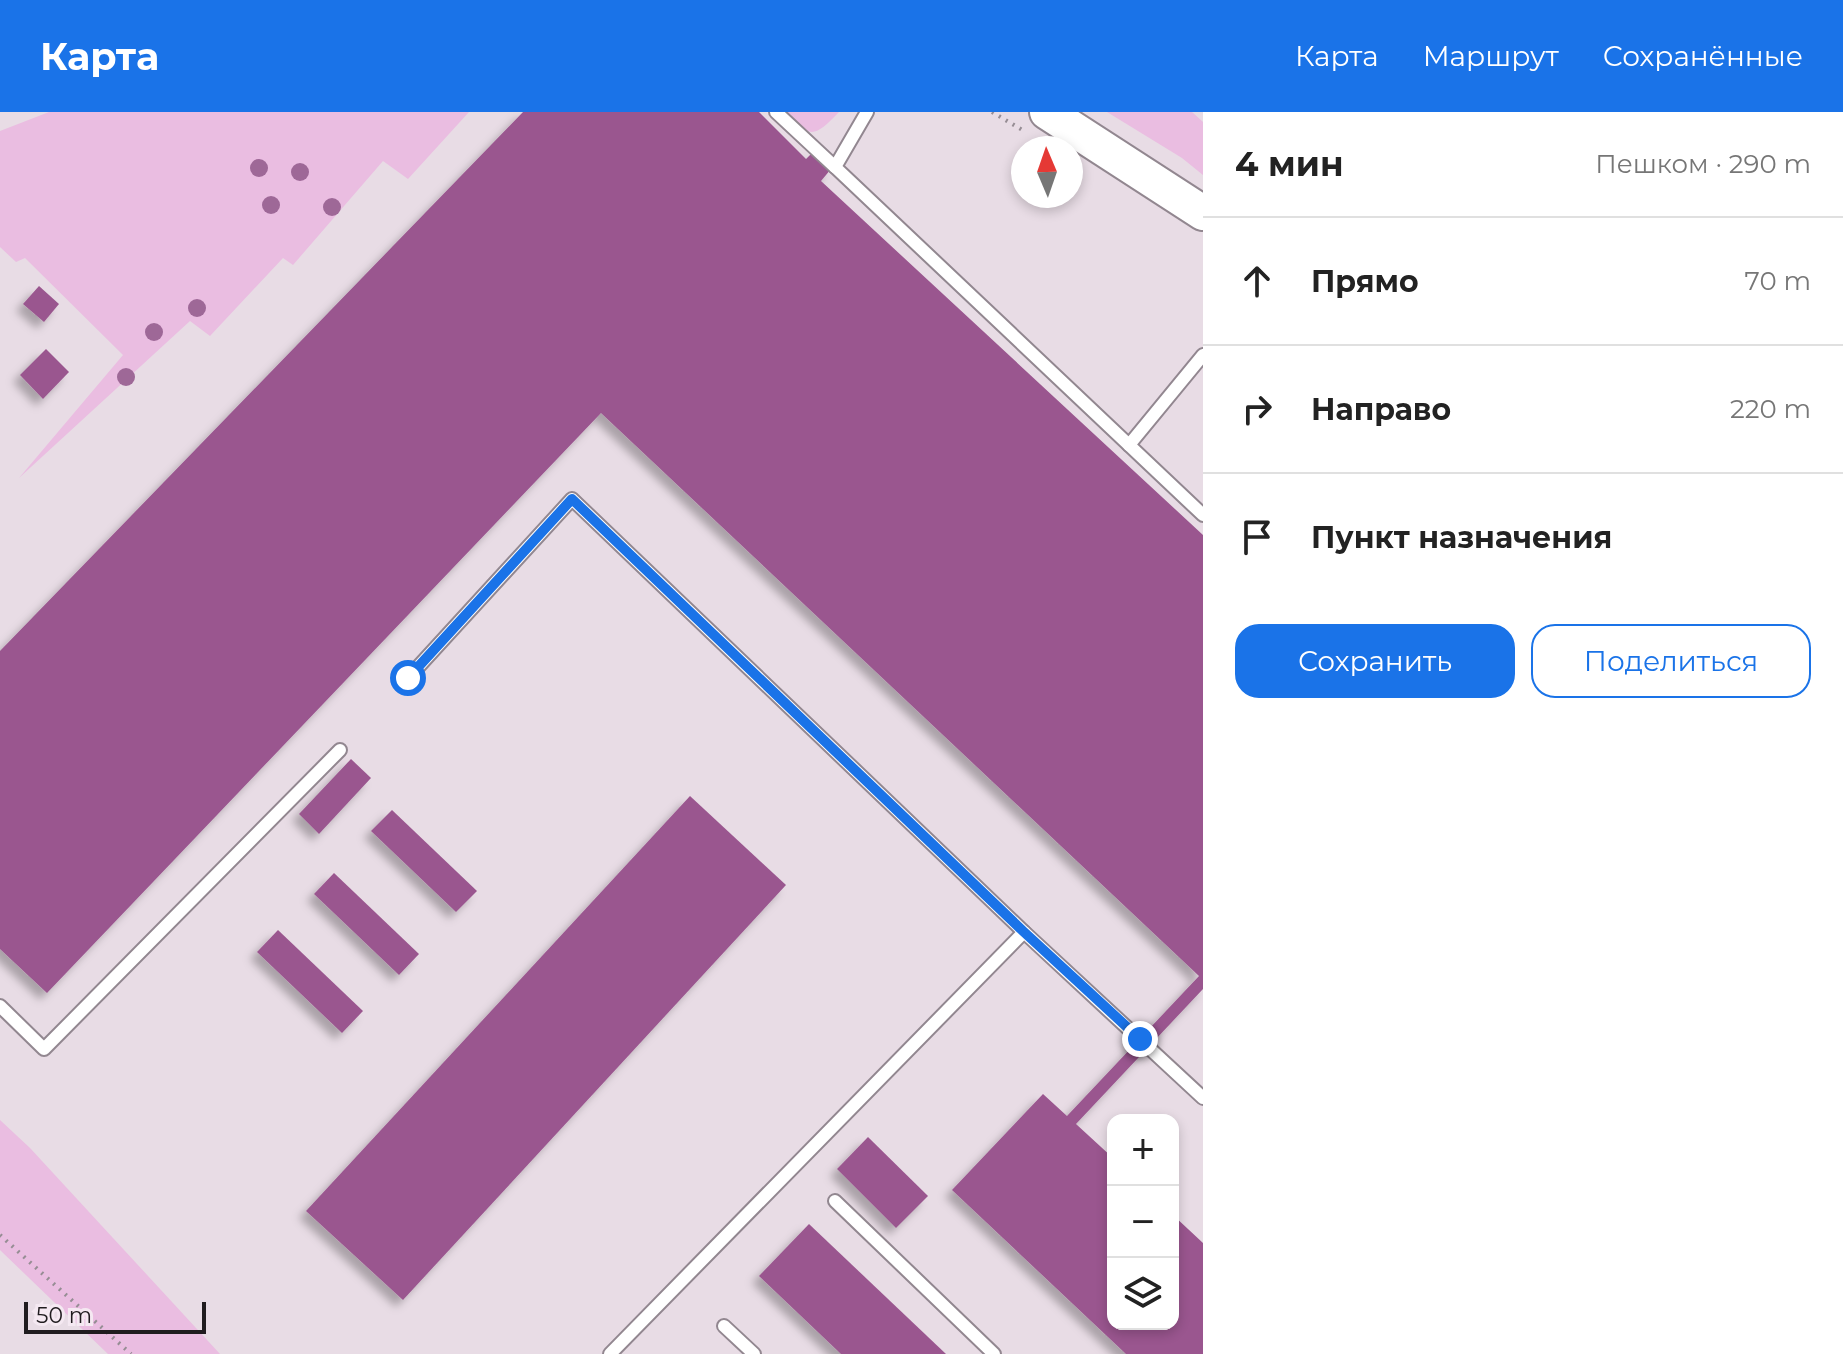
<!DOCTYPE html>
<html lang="ru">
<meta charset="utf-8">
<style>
body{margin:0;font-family:Montserrat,sans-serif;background:#f6f6f6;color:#222}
.controls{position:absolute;right:24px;bottom:24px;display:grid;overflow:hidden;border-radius:16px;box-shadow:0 4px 12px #0003}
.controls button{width:72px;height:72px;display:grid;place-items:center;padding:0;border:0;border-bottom:2px solid #e0e0e0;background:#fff;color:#222;font:40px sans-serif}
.compass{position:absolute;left:1011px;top:24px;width:72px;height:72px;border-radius:50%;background:#fff;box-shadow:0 4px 12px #0003;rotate:358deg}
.scale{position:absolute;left:24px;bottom:20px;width:182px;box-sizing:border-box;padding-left:8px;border:4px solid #201c1f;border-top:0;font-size:22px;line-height:28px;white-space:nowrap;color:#201c1f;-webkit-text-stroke:6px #f5e9f2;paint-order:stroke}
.stop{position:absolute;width:24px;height:24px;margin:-18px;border:6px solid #1a73e8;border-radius:50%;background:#fff}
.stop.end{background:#1a73e8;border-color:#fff;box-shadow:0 2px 8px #0008}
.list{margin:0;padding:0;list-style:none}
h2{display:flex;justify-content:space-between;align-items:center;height:104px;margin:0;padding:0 32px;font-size:34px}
h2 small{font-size:26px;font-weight:400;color:#767676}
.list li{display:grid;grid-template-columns:52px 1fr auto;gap:24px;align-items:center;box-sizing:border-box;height:128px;padding:0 32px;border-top:2px solid #e0e0e0}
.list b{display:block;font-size:30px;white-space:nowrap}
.list em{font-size:26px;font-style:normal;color:#767676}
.actions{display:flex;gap:16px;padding:24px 32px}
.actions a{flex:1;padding:18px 0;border:2px solid #1a73e8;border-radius:24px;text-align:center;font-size:28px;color:#1a73e8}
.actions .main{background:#1a73e8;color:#fff}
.icon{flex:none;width:44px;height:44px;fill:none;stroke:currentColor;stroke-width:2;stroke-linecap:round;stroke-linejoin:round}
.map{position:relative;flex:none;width:1203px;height:1242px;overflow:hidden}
header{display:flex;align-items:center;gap:48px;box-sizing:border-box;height:112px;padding:0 40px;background:#1a73e8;color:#fff}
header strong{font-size:38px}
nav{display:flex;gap:44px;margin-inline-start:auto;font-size:28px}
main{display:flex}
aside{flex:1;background:#fff}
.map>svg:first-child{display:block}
</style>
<header>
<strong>Карта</strong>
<nav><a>Карта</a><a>Маршрут</a><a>Сохранённые</a></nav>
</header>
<main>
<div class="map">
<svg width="1203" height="1242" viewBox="0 0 1203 1242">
<defs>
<filter id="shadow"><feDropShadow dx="-7" dy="7" stdDeviation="4" flood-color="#0004"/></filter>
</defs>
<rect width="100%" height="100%" fill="#e8dce5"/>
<!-- green -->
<g fill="#eabde1">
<path d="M49,0h420l-61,67 -25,-18 -90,104 -10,-7 -73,78 -20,-15 -171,157 104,-123 -98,-97 -9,4 -16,-15v-116z"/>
<path d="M785,0h54c-26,27 -29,26 -54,0z"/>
<path d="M1107,0h85l11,10v53l-21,-17z"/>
<path d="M0,1008l30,28 190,206h-112l-108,-104z"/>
</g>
<!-- building -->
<g fill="#9a578f" filter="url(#shadow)">
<path d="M523,0h236l47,47 6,-6 19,16 -10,12 382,354v454l-127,135 37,34v166h60v-109l30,28v111h-77l-174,-164 91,-96 24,22 132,-140 -598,-563 -554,580 -47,-44v-298z"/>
<path d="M39,174l20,18 -15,18 -21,-18z"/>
<path d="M46,237l23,23 -26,27 -23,-24z"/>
<path d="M351,647l20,19 -52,56 -20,-20z"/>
<path d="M690,684l96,89 -383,415 -97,-89z"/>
<path d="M392,698l85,81 -21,21 -85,-81z"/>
<path d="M334,761l85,81 -20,21 -85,-81z"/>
<path d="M278,818l85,81 -21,22 -85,-81z"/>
<path d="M868,1025l60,59 -32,32 -59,-59z"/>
<path d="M809,1112l137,130h-105l-82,-78z"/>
</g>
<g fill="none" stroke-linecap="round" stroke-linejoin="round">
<defs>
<g id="lane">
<path d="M776,0l59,55"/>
<path d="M867,0l-32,55 368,348"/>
<path d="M1129,333l74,-90"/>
<path d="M408,566l164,-179 452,433"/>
<path d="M0,894l44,43 296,-299"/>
<path d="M835,1089l159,153"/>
<path d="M724,1214l30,28"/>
<path d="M610,1242l414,-422 179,166"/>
</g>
<path id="secondary" d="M1047,0l156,101"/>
</defs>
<!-- lane casing -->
<use href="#lane" stroke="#928790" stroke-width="16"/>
<!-- secondary casing -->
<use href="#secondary" stroke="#928790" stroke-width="38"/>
<!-- path -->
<g stroke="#968d94" stroke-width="4" stroke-dasharray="2 6" stroke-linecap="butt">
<path d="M992,0l32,19"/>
<path d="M0,1123l131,119"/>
</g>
<!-- lane -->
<use href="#lane" stroke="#fff" stroke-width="12"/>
<!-- secondary -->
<use href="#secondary" stroke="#fff" stroke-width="34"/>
</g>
<!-- trees -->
<g fill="#9e6897">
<circle cx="259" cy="56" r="9"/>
<circle cx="300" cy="60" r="9"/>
<circle cx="271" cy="93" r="9"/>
<circle cx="332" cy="95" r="9"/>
<circle cx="197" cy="196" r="9"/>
<circle cx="154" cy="220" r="9"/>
<circle cx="126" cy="265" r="9"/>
</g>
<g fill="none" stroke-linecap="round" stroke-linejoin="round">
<!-- route -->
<path stroke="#1a73e8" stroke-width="10" d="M408,566l164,-179 452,433 116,107"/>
</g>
</svg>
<div class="controls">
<button>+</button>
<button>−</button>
<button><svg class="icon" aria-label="layers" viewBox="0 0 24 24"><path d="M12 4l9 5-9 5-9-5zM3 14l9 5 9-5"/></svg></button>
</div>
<svg class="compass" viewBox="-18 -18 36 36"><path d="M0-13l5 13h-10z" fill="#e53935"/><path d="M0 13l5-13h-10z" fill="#767676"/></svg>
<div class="scale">50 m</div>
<div class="stop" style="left:408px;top:566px"></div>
<div class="stop end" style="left:1140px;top:927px"></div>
</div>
<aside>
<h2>4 мин<small>Пешком · 290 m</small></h2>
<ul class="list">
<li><svg class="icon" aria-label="ahead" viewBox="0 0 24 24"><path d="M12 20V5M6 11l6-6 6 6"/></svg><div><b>Прямо</b></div><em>70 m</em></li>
<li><svg class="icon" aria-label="right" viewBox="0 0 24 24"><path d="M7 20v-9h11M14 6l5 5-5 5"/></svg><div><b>Направо</b></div><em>220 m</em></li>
<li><svg class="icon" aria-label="arrive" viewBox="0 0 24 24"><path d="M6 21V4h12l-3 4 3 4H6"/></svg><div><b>Пункт назначения</b></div></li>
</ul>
<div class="actions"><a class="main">Сохранить</a><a>Поделиться</a></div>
</aside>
</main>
